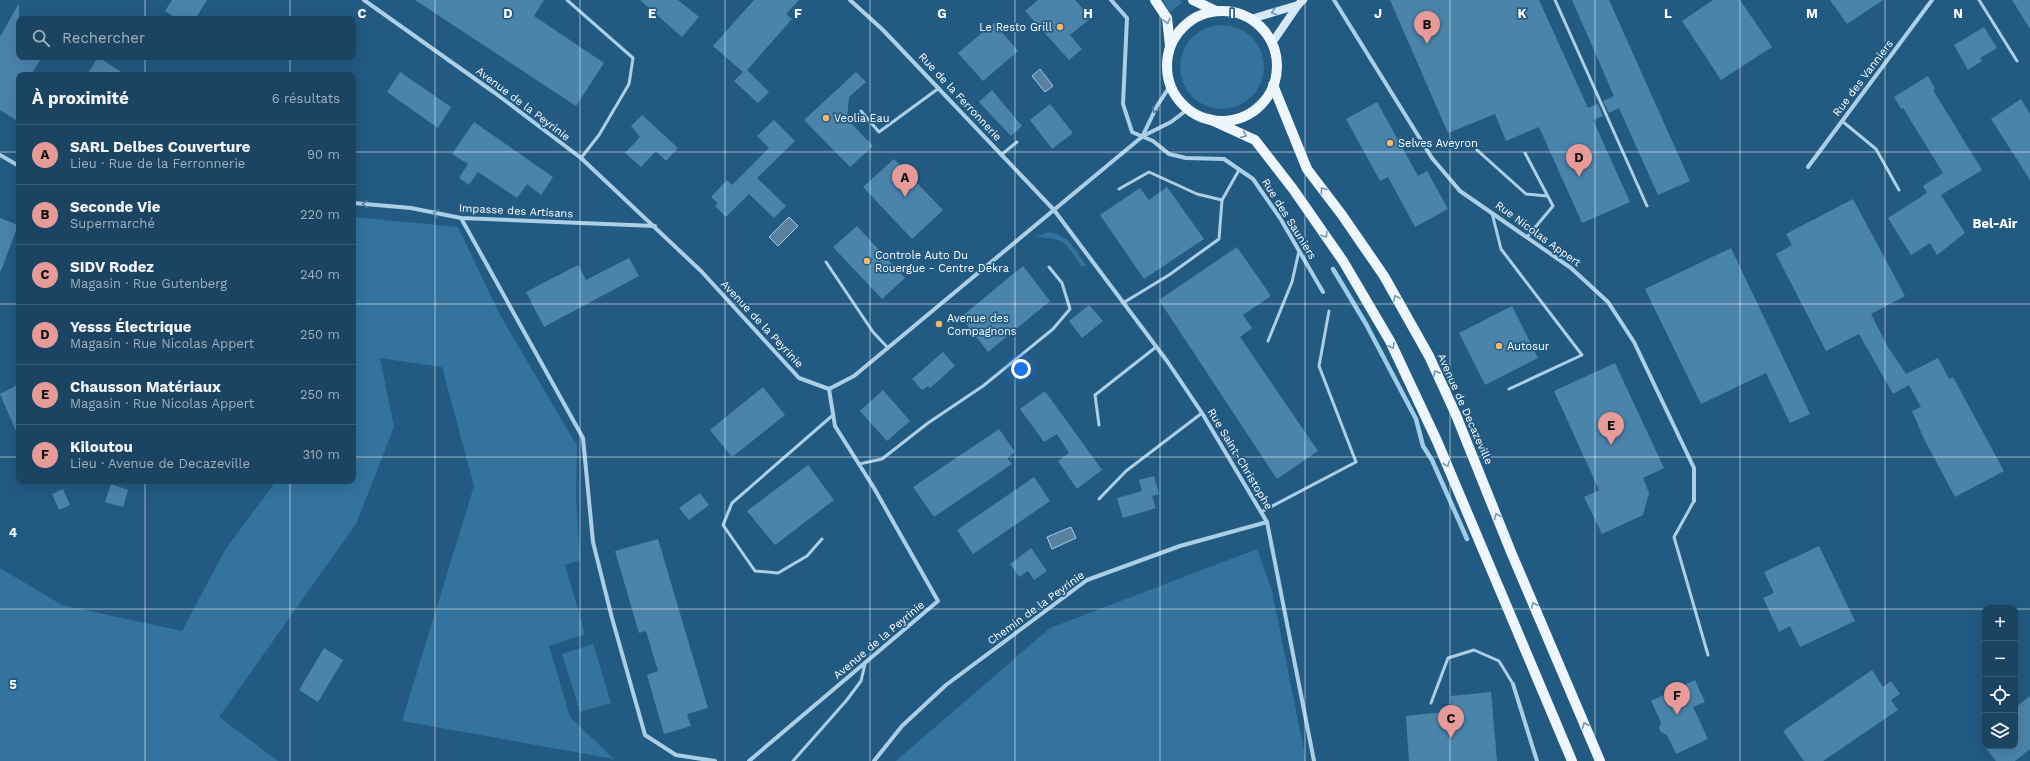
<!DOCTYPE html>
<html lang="fr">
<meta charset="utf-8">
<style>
body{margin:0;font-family:"Work Sans",sans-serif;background:#234b68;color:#f1f3f6}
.controls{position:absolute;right:12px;bottom:12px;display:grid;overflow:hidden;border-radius:8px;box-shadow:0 4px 16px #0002}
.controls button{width:36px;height:36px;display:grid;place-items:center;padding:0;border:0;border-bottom:1px solid #385c77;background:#1a4462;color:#f1f3f6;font:20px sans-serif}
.you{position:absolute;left:1021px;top:369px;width:14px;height:14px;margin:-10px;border:3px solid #fff;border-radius:50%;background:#1a73e8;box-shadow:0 0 0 6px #1a73e833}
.badge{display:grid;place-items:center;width:26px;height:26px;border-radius:50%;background:#e69b98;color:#111;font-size:13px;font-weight:700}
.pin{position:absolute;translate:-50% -33px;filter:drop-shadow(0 1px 2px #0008)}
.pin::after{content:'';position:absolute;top:21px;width:14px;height:12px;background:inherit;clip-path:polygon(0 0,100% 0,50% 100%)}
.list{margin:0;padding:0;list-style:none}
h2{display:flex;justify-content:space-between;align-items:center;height:52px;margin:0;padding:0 16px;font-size:17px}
h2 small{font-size:13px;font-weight:400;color:#9fb0be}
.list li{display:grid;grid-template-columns:26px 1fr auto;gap:12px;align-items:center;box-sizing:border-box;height:60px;padding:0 16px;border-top:1px solid #385c77}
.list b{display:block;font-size:15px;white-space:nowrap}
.list p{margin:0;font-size:13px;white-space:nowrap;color:#9fb0be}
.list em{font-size:13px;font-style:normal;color:#9fb0be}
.icon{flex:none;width:22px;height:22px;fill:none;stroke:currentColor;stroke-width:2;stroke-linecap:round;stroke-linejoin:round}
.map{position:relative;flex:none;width:2030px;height:761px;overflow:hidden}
.search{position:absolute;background:#1a4462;box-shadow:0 4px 16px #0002;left:16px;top:16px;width:340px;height:44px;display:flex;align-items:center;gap:10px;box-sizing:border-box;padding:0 14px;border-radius:8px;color:#9fb0be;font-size:15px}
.panel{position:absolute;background:#1a4462;box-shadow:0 4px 16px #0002;left:16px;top:72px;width:340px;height:412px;border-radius:8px}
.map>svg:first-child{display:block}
</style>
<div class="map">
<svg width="2030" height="761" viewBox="0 0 2030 761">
<rect width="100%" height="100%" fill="#235a82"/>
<!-- green -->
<g fill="#33739e">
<path d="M1163,0h17l3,2 -13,10z"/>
<circle cx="1222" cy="67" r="42"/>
<path d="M353,217l105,10 42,88 77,131 -1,53 4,61 -15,5 20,69 -36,12 21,71 44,42 -212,-38 72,-235 -32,-119 -62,-9 14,69 -38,97 -137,193 59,44h-278v-193l62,37 120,26 43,-81 51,-69h77z"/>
<path d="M1049,232c21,4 25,17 37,33l-4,2c-17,-24 -15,-29 -47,-30z"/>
<path d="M1257,549l15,42 34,170h-410l154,-133z"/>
<path d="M593,644l18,59 -31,9 -18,-58z"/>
</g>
<!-- water -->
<g fill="#59809c" stroke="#9fcce8">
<path d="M1040,69l13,17 -8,6 -13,-16z"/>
<path d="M789,217l9,9 -20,20 -9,-9z"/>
<path d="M1071,527l5,11 -24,11 -5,-12z"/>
</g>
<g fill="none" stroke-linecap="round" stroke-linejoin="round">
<!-- stream -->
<path stroke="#9fcce8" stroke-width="4.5" d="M1333,269l33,55 50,95 7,27 9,14 35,79"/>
</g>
<!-- building -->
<g fill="#4b84ab">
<path d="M172,0h35l-12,19h-17l-13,-8z"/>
<path d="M415,0h129l-10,16 70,47 -28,43z"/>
<path d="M640,0h38l21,17 -17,20z"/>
<path d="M754,0h45l-13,14 6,5 -45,51 22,22 -11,11 -24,-22 9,-9 -30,-26z"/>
<path d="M1038,0h37l16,18 -21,17 12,14 -13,11 -44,-49z"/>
<path d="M1390,0h149l49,108 10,-4 5,12 -10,4 37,82 -48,21 -43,-96 -33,14 -11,-27 -47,19z"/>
<path d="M1572,0h37l81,181 -32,14 -39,-87 -10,5 -6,-12 11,-5z"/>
<path d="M1713,0h27l32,47 -51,33 -39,-59z"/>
<path d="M1830,0h53l-36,24z"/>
<path d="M2012,0h18v29z"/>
<path d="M19,3v54h23l-11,18h-12v47l-19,-12v-73z"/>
<path d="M994,23l24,28 -35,30 -25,-28z"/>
<path d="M1984,27l13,21 -17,10 2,3 -14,9 -14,-25z"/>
<path d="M98,57l28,18h-39z"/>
<path d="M400,72l51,35 -13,21 -51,-36z"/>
<path d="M856,72l10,10 -17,15 -2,22 26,27 -23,21 -46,-47z"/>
<path d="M1928,76l7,13 -2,1 49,80 -41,25 24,38 -28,22 -7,-12 -19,12 -23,-37 39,-25 -4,-7 20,-13 -40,-65 -2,1 -7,-12z"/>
<path d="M992,90l30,36 -11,10 -32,-34z"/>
<path d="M2021,99l9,15v66l-39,-61z"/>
<path d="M1377,102l41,74 9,-5 21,38 -33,18 -27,-50 -8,4 -34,-62z"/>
<path d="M1050,104l23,29 -21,16 -22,-29z"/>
<path d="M642,115l36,33 -12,13 -10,-10 -15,16 -16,-14 15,-16 -9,-11z"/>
<path d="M774,120l21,21 -38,37 29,28 -12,12 -25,-24 -23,23 -11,-11 3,-3 -7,-6 16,-17 5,5 37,-37 -12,-12z"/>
<path d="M474,122l79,55 -12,18 -14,-11 -10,14 -39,-26 -9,13 -10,-7 9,-14 -16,-10z"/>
<path d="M894,159l49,51 -31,29 -49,-52z"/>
<path d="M1167,187l37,52 -60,40 -44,-64 40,-27 9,12z"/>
<path d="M1853,199l52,97 -34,18 17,33 18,27 32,-16 11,21 4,-2 51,94 -49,26 -31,-58 -12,-28 9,-4 -12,-22 -16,9 -34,-60 -33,17 -50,-97 16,-9 -6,-11z"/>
<path d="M0,218l18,7 -17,46h-1z"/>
<path d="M857,226l48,52 -23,21 -49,-52z"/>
<path d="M1237,247l34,49 -28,19 9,13 -12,9 78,114 -41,28 -118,-179z"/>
<path d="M1731,248l79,166 -20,9 -24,-50 -65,31 -56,-115z"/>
<path d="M629,258l10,18 -95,51 -18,-35 52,-27 8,15z"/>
<path d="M1023,266l27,35 -62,51 -27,-35z"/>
<path d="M1089,305l14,16 -21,17 -13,-17z"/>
<path d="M1512,306l26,52 -53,27 -26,-52z"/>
<path d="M943,352l12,14 -25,22 -2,-2 -6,4 -10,-11z"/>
<path d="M1615,363l49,105 -21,10 6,15 -6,22 -41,19 -18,-37 15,-7 -45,-99z"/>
<path d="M19,384v54l-19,-44z"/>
<path d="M763,387l22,28 -53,42 -22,-27z"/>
<path d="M883,390l27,31 -23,20 -27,-30z"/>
<path d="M1045,391l57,79 -25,19 -19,-28 11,-8 -12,-19 -13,8 -24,-33z"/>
<path d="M999,429l16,23 -8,6 5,6 -78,53 -21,-30z"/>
<path d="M808,465l26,35 -59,45 -28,-34z"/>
<path d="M1154,476l5,18 -7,2 4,12 -33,10 -6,-20 25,-7 -3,-11z"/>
<path d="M1034,477l16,24 -77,53 -16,-24z"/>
<path d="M111,484l17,6 -5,17 -18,-5z"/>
<path d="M63,489l7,16 -11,5 -7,-16z"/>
<path d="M700,493l9,12 -20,15 -10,-12z"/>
<path d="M658,539l50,169 -21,6 4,12 -27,8 -17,-59 11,-4 -12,-40 -7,2 -24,-82z"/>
<path d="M1819,546l36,75 -55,26 -10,-21 -11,6 -12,-26 -4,-8 11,-5 -10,-21z"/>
<path d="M1031,548l16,23 -13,9 -6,-9 -9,6 -9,-13z"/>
<path d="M324,648l19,12 -25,42 -19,-12z"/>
<path d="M1872,670l11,17 8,-6 9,13 -9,6 7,10 -75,51h-19l-21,-30z"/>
<path d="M1695,680l10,22 -12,5 15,32 -32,15 -9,-19 -6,-3 -2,-4 2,-6 -10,-21z"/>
<path d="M1491,692l6,69h-88l-3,-45 46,-5 -1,-15z"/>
<path d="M2030,696v53l-15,12h-19l-12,-15h31v-38z"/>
</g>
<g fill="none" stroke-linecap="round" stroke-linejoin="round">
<!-- lane -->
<g stroke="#abcfe7" stroke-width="3">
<path d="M567,0l66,58 -4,26 -30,51 -18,23"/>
<path d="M1555,0l92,206"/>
<path d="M1979,0l38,61"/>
<path d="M861,111l18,21 60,-44"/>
<path d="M1842,121l34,28 23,41"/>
<path d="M1477,150l49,44 21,2"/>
<path d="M1525,153l28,53 -26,31"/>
<path d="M1001,155l16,-13"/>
<path d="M1119,189l30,-17 48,22 25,6 17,-30"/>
<path d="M1492,213l9,36 81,106 -73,34"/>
<path d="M826,262l47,70 15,16"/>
<path d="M1123,303l46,-28 50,-36 3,-39"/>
<path d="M1268,341l24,-59 7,-31"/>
<path d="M1099,425l-4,-30 61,-48"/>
<path d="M859,464l23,-5 46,-36 55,-37 70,-57 17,-20 -8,-26 -13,-16"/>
<path d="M1099,499l27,-28 76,-58"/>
<path d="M1694,501l-20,36 34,118"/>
<path d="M1261,512l95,-50 -37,-96 10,-55"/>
<path d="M822,539l-15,17 -29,17 -23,-2 -32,-46 9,-22 101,-88"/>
<path d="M1431,703l17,-45 26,-8 25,11 14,23"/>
<path d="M793,761l53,-60 15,-20 4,-17"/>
</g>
<!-- street -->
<g stroke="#abcfe7" stroke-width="4">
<path d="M364,0l131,93 86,65 120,113 98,107 30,11"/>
<path d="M850,0l33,30 171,180 113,151 35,52 65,109 47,239"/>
<path d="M1111,0l16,18 -4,86 9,28 21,9 16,13 17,4 38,1 29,20 27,39 43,74"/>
<path d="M1334,0l98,158 28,33 111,77 37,34 26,40 60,126v33"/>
<path d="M1143,135l14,-29 13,-20"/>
<path d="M0,155l19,11"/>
<path d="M1808,167l124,-167"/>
<path d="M353,203l58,5 50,10 194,8"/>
<path d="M461,218l122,220 10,104 19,76 33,117 31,20 39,6"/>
<path d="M829,389l25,-13 289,-240 28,-14 17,-13"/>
<path d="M1513,684l24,77"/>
<path d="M749,761l189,-160 -64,-113 -39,-62 -6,-37"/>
<path d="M874,761l28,-35 44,-41 141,-105 93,-34 87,-24"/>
</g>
<!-- secondary -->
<g stroke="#d5e8f6" stroke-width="8">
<path d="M1251,19l47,-14"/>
<path d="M1272,43l26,-38 5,-5"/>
</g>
<!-- primary -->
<g stroke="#edf6fd" stroke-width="10">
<path d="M1155,0l12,18 3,28"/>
<path d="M1193,0l23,11"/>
<circle cx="1222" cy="66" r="55"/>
<path d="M1273,85l34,84 35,46 42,61 45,80 27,59 55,137 89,209"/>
<path d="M1209,119l46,21 38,49 50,72 47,80 47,100 135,320"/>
</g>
</g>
<!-- one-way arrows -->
<defs><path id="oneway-chevron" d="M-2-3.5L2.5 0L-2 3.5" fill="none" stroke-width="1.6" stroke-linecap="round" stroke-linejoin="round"/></defs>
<use stroke="#6a93b0" href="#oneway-chevron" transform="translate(1274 12) rotate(163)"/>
<g stroke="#7498b3">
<use href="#oneway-chevron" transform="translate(1167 21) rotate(76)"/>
<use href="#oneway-chevron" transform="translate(1244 135) rotate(24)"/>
<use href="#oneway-chevron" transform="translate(1323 190) rotate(-127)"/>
<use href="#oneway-chevron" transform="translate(1325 235) rotate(56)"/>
<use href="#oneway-chevron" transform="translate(1396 298) rotate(-119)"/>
<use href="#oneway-chevron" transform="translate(1392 346) rotate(64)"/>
<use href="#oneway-chevron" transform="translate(1436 373) rotate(-115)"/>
<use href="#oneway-chevron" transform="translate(1447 464) rotate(68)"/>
<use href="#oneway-chevron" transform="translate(1497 516) rotate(-112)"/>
<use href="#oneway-chevron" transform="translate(1534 605) rotate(-113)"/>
<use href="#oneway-chevron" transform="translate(1585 725) rotate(-113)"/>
</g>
<g stroke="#4c7da0">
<use href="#oneway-chevron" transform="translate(1155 110) rotate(117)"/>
<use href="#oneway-chevron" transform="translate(365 204) rotate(-177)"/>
<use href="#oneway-chevron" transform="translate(436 213) rotate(-169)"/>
</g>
<!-- grid -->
<path fill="none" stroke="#fff" stroke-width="1" stroke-opacity="0.55" d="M145,0v19M290,0v19M435,0v761M580,0v761M725,0v761M870,0v761M1015,0v761M1160,0v761M1305,0v761M1450,0v761M1595,0v761M1740,0v761M1885,0v761M145,57v18M290,57v18M0,152h19M353,152h1677M0,304h19M353,304h1677M0,457h19M353,457h1677M145,481v280M290,481v280M0,609h1985M2015,609h15"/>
<!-- markers -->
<g fill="#f2b96e" stroke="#235a82" stroke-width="1.5">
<circle cx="1060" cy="27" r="4"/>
<circle cx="826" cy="118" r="4"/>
<circle cx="1390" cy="143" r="4"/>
<circle cx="867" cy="261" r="4"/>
<circle cx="939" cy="324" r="4"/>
<circle cx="1499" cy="346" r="4"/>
</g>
<g text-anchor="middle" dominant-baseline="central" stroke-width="3.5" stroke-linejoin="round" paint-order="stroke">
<!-- poi labels -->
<g font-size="11" fill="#fff" stroke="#235a82" text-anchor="start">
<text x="1052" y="27" text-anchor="end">Le Resto Grill</text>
<text x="834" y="118">Veolia Eau</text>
<text x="1398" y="143">Selves Aveyron</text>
<text x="875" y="255">Controle Auto Du<tspan x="875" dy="13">Rouergue - Centre Dekra</tspan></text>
<text x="947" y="318">Avenue des<tspan x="947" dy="13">Compagnons</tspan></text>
<text x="1507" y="346">Autosur</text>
</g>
<!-- street labels -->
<g font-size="11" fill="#fff" stroke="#235a82">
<text transform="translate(1863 78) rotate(-53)">Rue des Vanniers</text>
<text transform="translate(960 97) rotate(47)">Rue de la Ferronnerie</text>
<text transform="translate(523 104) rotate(37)">Avenue de la Peyrinie</text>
<text transform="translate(516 211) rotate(3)">Impasse des Artisans</text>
<text transform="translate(1289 219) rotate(58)">Rue des Sauniers</text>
<text transform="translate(1538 234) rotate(36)">Rue Nicolas Appert</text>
<text transform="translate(762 324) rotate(47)">Avenue de la Peyrinie</text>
<text transform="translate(1465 409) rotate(66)">Avenue de Decazeville</text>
<text transform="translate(1240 459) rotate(59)">Rue Saint-Christophe</text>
<text transform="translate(1036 608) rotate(-36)">Chemin de la Peyrinie</text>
<text transform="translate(879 640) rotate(-40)">Avenue de la Peyrinie</text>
</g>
<!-- quarter labels -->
<g font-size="13" font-weight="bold" fill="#fff" stroke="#235a82">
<text x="1995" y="223">Bel-Air</text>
</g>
</g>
<g font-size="13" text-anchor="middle" font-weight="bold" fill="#fff" stroke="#235a82" stroke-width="3.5" stroke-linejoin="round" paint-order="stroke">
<text x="362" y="18">C</text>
<text x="508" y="18">D</text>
<text x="652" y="18">E</text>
<text x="798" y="18">F</text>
<text x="942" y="18">G</text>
<text x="1088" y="18">H</text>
<text x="1232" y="18">I</text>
<text x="1378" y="18">J</text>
<text x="1522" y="18">K</text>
<text x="1668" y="18">L</text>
<text x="1812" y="18">M</text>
<text x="1958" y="18">N</text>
<text x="13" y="537">4</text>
<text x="13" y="689">5</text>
</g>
</svg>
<div class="controls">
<button>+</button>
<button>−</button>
<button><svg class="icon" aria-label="locate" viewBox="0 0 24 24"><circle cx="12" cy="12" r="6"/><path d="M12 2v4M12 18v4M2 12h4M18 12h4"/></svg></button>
<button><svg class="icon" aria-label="layers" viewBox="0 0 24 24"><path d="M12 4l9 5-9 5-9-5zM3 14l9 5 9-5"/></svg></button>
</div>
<div class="you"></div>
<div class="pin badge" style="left:905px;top:197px">A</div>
<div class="pin badge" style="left:1427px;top:44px">B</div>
<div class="pin badge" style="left:1451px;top:738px">C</div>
<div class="pin badge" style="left:1579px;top:177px">D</div>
<div class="pin badge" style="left:1611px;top:445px">E</div>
<div class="pin badge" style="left:1677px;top:715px">F</div>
<div class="search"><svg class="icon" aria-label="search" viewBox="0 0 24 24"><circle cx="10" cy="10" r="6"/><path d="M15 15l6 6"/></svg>Rechercher</div>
<section class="panel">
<h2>À proximité<small>6 résultats</small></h2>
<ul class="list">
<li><span class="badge">A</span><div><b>SARL Delbes Couverture</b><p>Lieu · Rue de la Ferronnerie</p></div><em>90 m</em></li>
<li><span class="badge">B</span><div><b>Seconde Vie</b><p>Supermarché</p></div><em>220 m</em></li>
<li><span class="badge">C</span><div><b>SIDV Rodez</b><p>Magasin · Rue Gutenberg</p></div><em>240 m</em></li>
<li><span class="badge">D</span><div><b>Yesss Électrique</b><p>Magasin · Rue Nicolas Appert</p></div><em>250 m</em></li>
<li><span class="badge">E</span><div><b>Chausson Matériaux</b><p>Magasin · Rue Nicolas Appert</p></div><em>250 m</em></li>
<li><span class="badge">F</span><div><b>Kiloutou</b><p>Lieu · Avenue de Decazeville</p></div><em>310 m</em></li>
</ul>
</section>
</div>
